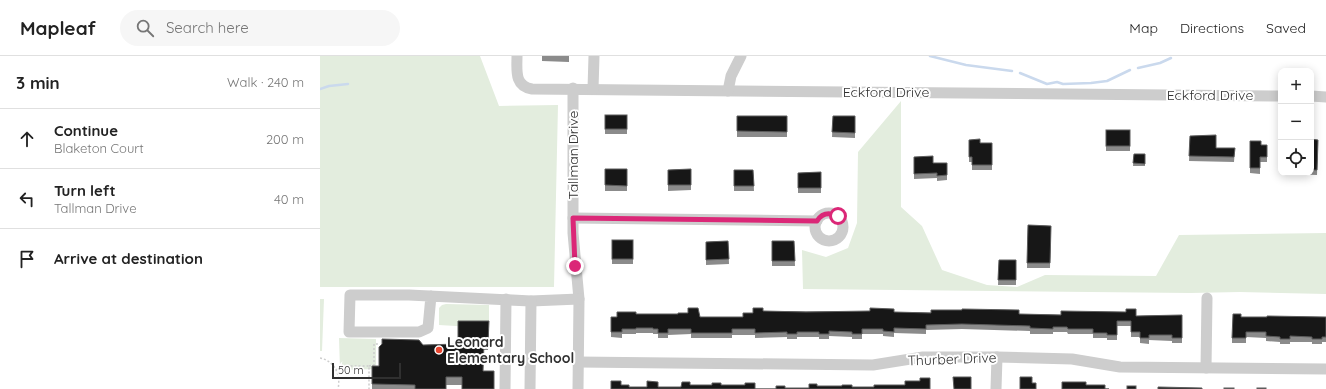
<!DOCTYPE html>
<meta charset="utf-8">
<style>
body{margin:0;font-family:Quicksand,sans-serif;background:#f6f6f6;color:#222}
.controls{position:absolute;right:12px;top:12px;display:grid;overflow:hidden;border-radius:8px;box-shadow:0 2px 10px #0003}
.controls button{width:36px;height:36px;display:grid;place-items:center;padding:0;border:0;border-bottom:1px solid #e0e0e0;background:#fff;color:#222;font:20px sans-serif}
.scale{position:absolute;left:12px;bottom:10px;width:69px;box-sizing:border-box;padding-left:4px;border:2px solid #303030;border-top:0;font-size:11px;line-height:14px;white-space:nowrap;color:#303030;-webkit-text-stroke:3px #fff;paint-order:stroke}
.stop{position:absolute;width:12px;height:12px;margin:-9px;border:3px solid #db2777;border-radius:50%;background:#fff}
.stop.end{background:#db2777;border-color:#fff;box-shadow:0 1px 4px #0008}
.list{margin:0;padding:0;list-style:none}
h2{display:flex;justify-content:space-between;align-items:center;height:52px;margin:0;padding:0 16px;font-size:17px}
h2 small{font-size:13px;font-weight:400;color:#767676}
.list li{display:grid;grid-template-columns:26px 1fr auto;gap:12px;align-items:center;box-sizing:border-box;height:60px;padding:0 16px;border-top:1px solid #e0e0e0}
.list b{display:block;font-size:15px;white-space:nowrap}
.list p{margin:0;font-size:13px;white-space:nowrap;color:#767676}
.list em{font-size:13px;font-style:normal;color:#767676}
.icon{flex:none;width:22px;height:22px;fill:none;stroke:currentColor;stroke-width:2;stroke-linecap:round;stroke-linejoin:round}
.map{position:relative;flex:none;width:1006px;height:333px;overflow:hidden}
header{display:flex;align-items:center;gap:24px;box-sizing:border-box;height:56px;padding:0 20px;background:#fff;border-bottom:1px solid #e0e0e0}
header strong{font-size:19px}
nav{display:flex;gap:22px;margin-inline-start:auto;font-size:14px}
.search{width:280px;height:36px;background:#f6f6f6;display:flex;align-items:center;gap:10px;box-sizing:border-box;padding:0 14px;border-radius:22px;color:#767676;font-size:15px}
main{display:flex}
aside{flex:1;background:#fff}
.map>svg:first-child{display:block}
</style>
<header>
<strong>Mapleaf</strong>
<div class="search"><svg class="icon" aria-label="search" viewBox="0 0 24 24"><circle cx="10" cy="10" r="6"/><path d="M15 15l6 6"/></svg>Search here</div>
<nav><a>Map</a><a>Directions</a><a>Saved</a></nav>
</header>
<main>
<aside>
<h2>3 min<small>Walk · 240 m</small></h2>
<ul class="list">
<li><svg class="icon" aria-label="ahead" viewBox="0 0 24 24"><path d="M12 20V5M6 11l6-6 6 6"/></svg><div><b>Continue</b><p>Blaketon Court</p></div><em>200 m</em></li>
<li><svg class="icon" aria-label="left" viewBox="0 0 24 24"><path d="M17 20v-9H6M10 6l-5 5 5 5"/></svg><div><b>Turn left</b><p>Tallman Drive</p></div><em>40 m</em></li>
<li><svg class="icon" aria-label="arrive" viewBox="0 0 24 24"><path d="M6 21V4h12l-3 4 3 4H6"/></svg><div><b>Arrive at destination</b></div></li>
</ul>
</aside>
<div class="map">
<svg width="1006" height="333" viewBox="0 0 1006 333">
<rect width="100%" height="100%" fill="#fff"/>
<!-- green -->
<g fill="#e3edde">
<path d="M0,0h160l19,50 59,-1 -4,182h-234z"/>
<path d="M581,45v106l21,19 20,44 45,15 30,2 28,-12 111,1 23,-41 147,-2v61l-86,-2 -50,1 -387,-4 -1,-39 24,7 22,-9 9,-25 1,-71z"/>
<path d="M0,243h4l-2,52h-2z"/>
<path d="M126,248l43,1v23l-50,-3v-17l3,-3z"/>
<path d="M19,282l37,1v30l-36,1z"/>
</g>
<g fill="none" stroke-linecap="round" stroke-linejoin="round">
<!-- stream -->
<g stroke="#cad9ed" stroke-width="2.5">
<path d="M610,0l36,9 46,6"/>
<path d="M818,12l22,-5 11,-5"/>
<path d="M700,17l27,11 10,-2 6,2 28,-1 16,-2 23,-11"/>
<path d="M0,33l9,-3 19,-2"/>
</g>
<!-- path -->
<g stroke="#cdcdcd" stroke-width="1.5" stroke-dasharray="2 2" stroke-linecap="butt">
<path d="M0,302c15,3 21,17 18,31"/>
<path d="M49,310l5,-1v-21h4v-1"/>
<path d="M16,314l5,-4h28v23"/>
</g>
<!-- minor -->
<g stroke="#cdcdcd" stroke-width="11">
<path d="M197,0c0,14 -3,30 15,33l749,7"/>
<path d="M253,32v145l6,66 -1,90"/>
<path d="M273,33l1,-33"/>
<path d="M408,35l3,-15 10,-20"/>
<path d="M991,40l15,1"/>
<circle cx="509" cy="171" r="14"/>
<path d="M253,162l244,3"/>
<path d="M111,240l-3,32 -9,4h-70l1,-37h59l122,6 48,-2"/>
<path d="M258,306l295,3 50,-8h74l75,2 48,8 206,2"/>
<path d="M886,312l1,-70"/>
<path d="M185,333l1,-90"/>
<path d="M210,333l1,-88"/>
<path d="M676,333l1,-32"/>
</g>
</g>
<!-- wall -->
<g fill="#8b8b8b">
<path d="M222,0h27v6l-27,-1z"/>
<rect x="285" y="59" width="22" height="19"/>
<rect x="417" y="60" width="50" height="21"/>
<path d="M513,60h22v22l-23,-1z"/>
<rect x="786" y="74" width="24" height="21"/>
<path d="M870,80l26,12h19l-1,14 -45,-1z"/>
<path d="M991,83l7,1 -1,35 -28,-1v-1h22z"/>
<path d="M649,84l11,3h12v27h-20v-8h-3z"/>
<path d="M930,85l11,4h6v17h-7v12l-10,-1z"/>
<path d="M814,98h11v12h-12z"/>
<path d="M594,101l19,6h14v17l-10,1v-3l-23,1z"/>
<rect x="285" y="113" width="22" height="22"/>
<path d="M371,113v21l-23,1v-21z"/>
<path d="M414,114h19l1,21h-20z"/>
<path d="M501,116v21h-23v-20z"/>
<path d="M708,169l23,1 -1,42h-23z"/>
<rect x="292" y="184" width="21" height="24"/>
<path d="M408,185l1,23 -23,1v-23z"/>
<path d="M452,185h22l1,25h-23z"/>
<path d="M679,204h17v25h-18z"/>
<path d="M443,255l131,1 242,4 46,-1v28h-10v-2l-23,-1v4l-9,-1v-6h-9v-11h-14v14h-10v-2h-14v-4h-25l-1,-2h-14v2h-23v-3l-68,-2 -36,1v4l-32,-1v4l-11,-1v-2h-21v5h-10v-2l-23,-1v3h-10v-2h-22v2h-10v-2l-32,1v-3h-23v3h-41v-4l-23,1v3h-10v-4h-5v-1h-17v1h-14v4l-11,-1v-20h6l19,-3 64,3h43l10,-4z"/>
<path d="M921,261h85v25h-4v2h-10v-2h-22v2h-10v-2l-14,-1v-3l-20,-1v6h-14v-5z"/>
<path d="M169,273l-1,21h-4l-22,35h-16v4h-74v-23h7l44,-21 35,-1z"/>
</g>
<!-- building -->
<g fill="#171717" stroke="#5d5d5d">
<rect x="285" y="59" width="22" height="14"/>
<path d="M417,60h50v16l-50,-1z"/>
<path d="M513,60h22v17l-23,-1z"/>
<rect x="786" y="74" width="24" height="16"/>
<path d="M896,79v13h19l-1,9 -45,-1 1,-20z"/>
<path d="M660,83v4h12v22h-20v-8h-3v-17z"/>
<path d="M991,83l7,1 -1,30h-6z"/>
<path d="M930,85h11v4h6v12h-7v11h-10z"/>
<path d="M814,98h11v10l-12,-1z"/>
<path d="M613,100v7h14v12l-10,1v-3l-23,1v-17z"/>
<path d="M285,113h22v17l-22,-1z"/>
<path d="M371,113v16h-23v-15z"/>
<path d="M414,114h19l1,16h-20z"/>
<path d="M501,116v16h-23v-15z"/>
<path d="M708,169l23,1 -1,37h-23z"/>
<rect x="292" y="184" width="21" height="19"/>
<path d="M408,185l1,18 -23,1v-18z"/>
<path d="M452,185h22l1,20h-23z"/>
<path d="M679,204h17v20h-18z"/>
<path d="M368,252h10l2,9h43v-4h10v-5h10v3l43,1 64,-1v-3l24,1v3l37,1v-3h31v-1l57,1v4l42,1v-4l65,1v-3h10v7l46,-1v23h-10v-3h-23v3h-9v-6h-9v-11h-14v14h-10v-2h-14v-4h-25l-1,-2h-14v2l-23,-1v-2l-68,-2 -36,1v4l-32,-1v4l-11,-1v-2h-21v5h-10v-2l-23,-1v3h-10v-2h-22v2h-10v-2l-32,1v-4h-23v4h-41v-4h-23v4h-10v-4h-5v-1h-17v1h-14v3h-11v-15h6v-5h19v2h42v-1h10z"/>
<path d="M913,258h8v3h26v-1l59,1v20h-4v2h-10v-2l-22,-1v3h-10v-2l-14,-1v-4h-20v6h-14z"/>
<path d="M138,265h31l-1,22h-4l-1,28h11v18h-32v-12h-16v12h-31v-4l-43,-1v-18h7v-19l3,-3v-5l37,1 4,5 35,-1z"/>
<path d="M633,321h18v12h-17z"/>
<path d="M700,321h12v6h4v6h-16z"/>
<path d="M600,322h10v11h-319v-8h10v4h8v2h18v-6l11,1v5h23l1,-5h8v3h22v-2h9v2h24v-2h10v6h21v-3h9v2h24v-4h8v2h25v-1h10v2h22v-2h31v-4h15z"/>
<path d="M742,326h24v3h19v4h4h-47z"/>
<rect x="807" y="330" width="9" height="3"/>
<path d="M838,331l44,1v1h-44z"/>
<rect x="904" y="332" width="10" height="1"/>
<rect x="937" y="332" width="9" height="1"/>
</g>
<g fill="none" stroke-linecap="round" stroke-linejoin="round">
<!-- route -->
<path stroke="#db2777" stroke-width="5" d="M255,210l-2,-48 244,3c5,-8 12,-9 21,-5"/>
</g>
<!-- markers -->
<circle fill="#e94630" stroke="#fff" stroke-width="1.5" cx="119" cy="294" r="4"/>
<g text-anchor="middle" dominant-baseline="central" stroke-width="4" stroke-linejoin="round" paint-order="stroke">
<!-- street labels -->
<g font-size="14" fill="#303030" stroke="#fff">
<text x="566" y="36">Eckford Drive</text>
<text x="890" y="39">Eckford Drive</text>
<text transform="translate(253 99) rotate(-90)">Tallman Drive</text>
<text transform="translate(632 303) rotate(-2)">Thurber Drive</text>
</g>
<!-- poi labels -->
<g font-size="14" font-weight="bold" fill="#303030" stroke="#fff" text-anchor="start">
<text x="127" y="286">Leonard<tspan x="127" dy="16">Elementary School</tspan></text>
</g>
</g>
</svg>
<div class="controls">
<button>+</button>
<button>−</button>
<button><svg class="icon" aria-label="locate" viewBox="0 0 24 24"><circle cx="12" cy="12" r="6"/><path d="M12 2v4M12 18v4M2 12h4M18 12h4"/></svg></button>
</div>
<div class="scale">50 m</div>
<div class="stop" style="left:518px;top:160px"></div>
<div class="stop end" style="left:255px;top:210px"></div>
</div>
</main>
